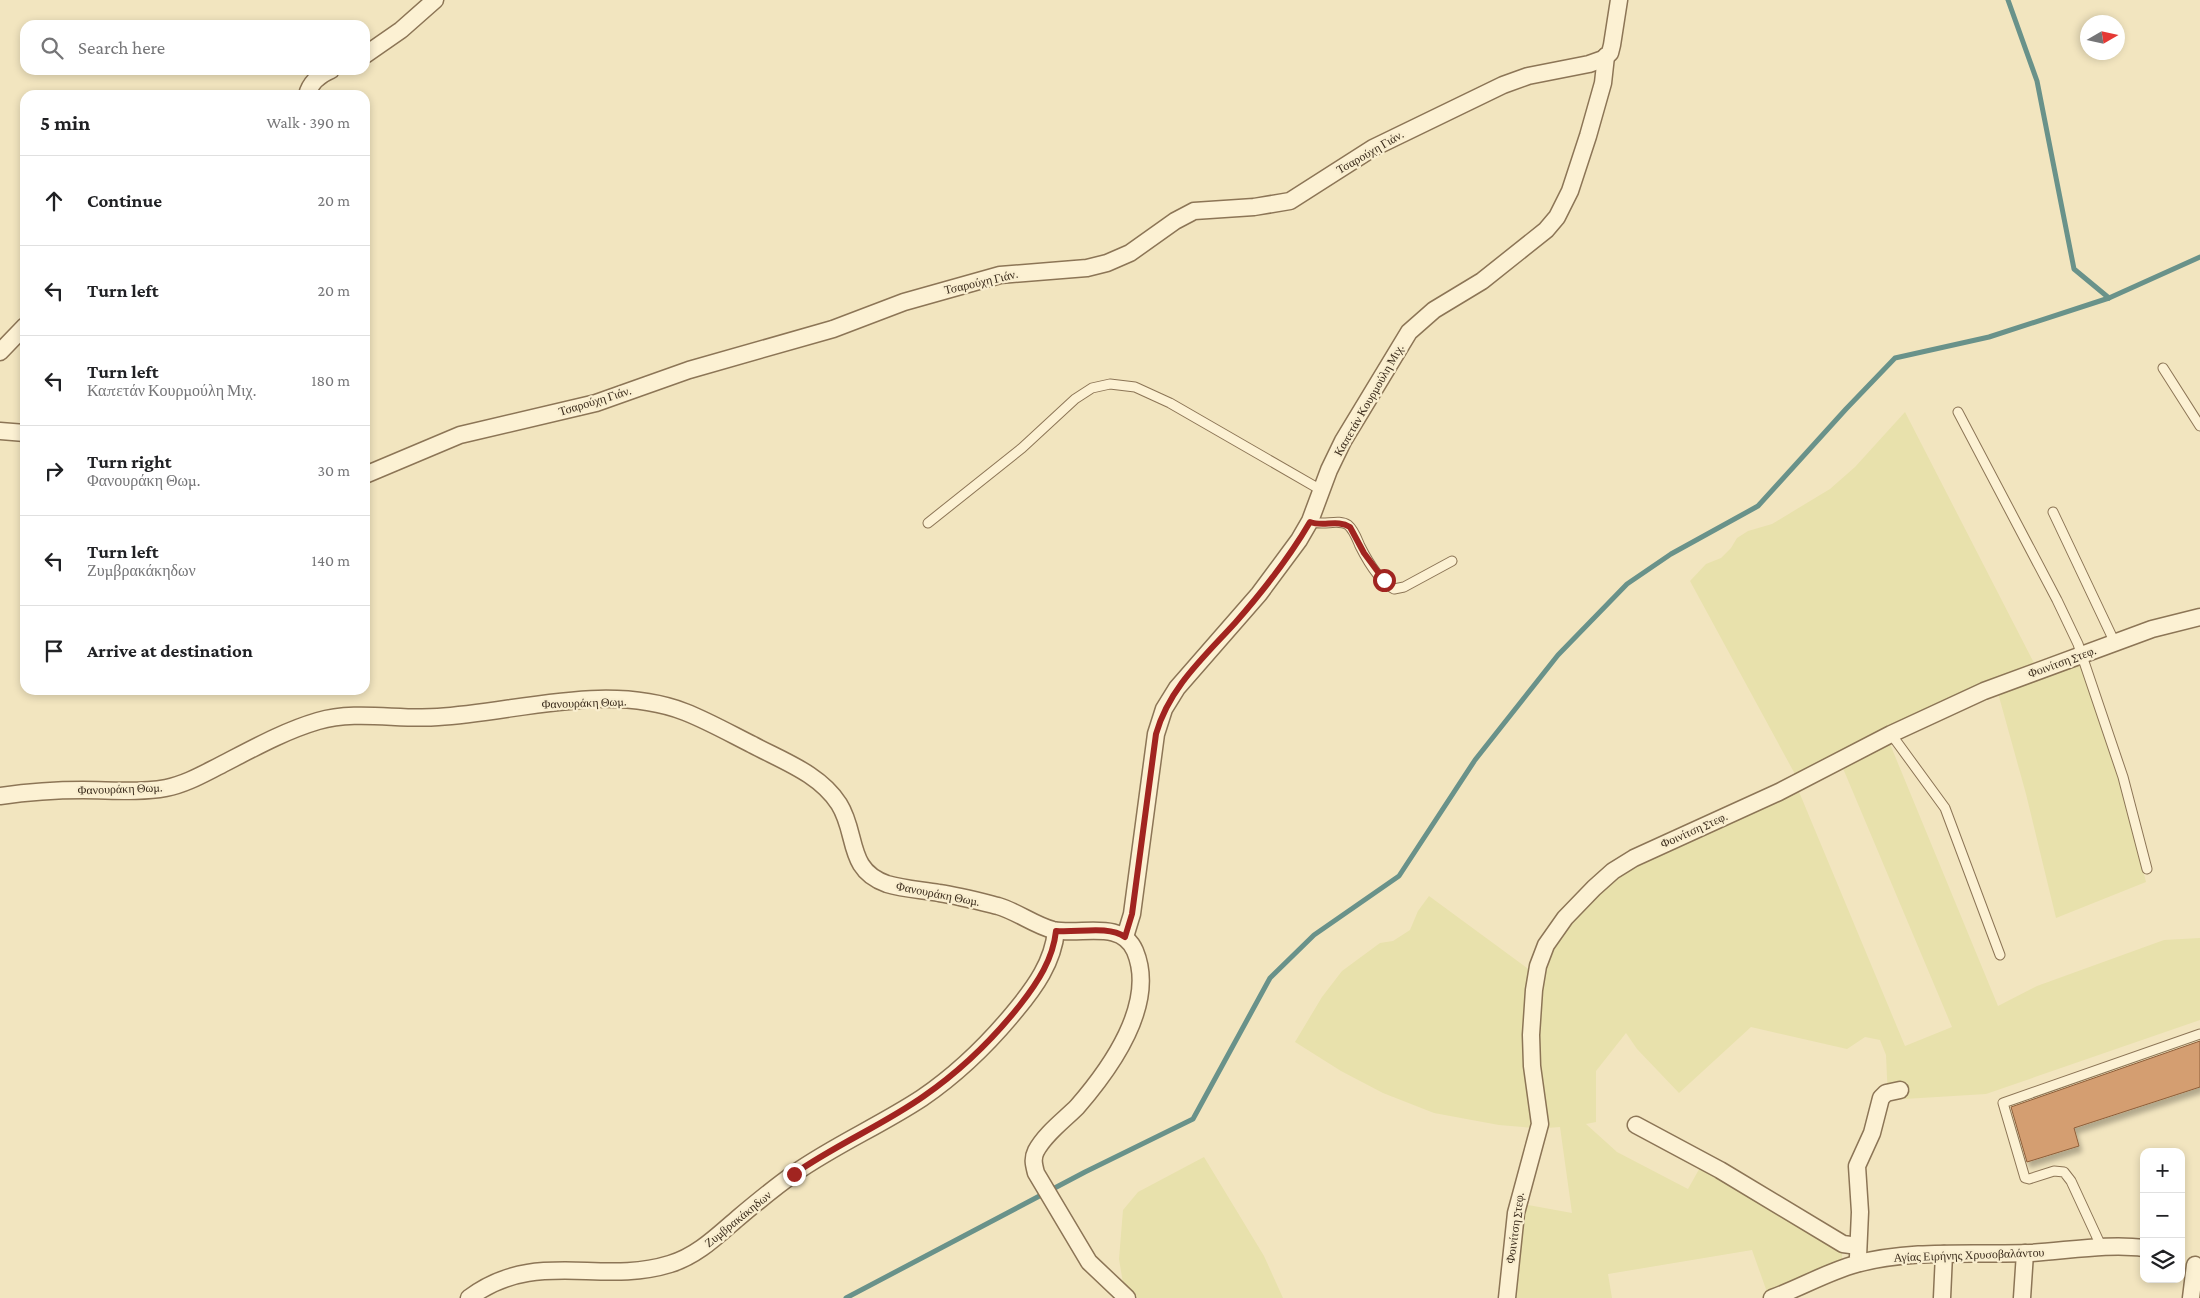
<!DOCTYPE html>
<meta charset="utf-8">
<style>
body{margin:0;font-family:"Crimson Pro",serif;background:#f6f6f6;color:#202124}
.controls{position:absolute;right:15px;bottom:15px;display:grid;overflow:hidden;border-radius:10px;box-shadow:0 2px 8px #0003}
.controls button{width:45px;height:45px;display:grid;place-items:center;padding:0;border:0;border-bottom:1px solid #e0e0e0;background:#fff;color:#202124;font:25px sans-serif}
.compass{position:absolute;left:2080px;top:15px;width:45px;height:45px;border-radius:50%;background:#fff;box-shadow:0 2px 8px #0003;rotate:81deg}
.stop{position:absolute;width:15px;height:15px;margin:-11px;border:4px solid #a12420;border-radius:50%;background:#fff}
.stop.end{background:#a12420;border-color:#fff;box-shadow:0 1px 5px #0008}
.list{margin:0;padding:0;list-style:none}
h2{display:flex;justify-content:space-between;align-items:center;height:65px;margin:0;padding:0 20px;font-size:21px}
h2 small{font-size:16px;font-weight:400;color:#757577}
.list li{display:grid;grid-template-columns:32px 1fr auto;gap:15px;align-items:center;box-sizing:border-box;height:90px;padding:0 20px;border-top:1px solid #e0e0e0}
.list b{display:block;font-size:19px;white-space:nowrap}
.list p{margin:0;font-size:16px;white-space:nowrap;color:#757577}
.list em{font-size:16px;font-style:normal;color:#757577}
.icon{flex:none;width:28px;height:28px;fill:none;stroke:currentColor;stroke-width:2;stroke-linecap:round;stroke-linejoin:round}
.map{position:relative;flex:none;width:2200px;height:1298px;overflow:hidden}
.search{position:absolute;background:#fff;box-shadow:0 2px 8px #0003;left:20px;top:20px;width:350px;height:55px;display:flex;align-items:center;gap:12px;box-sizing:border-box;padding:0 18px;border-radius:15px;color:#757577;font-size:19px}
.panel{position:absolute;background:#fff;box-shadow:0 2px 8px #0003;left:20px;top:90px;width:350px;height:605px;border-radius:15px}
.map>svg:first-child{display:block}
</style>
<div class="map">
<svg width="2200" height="1298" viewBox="0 0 2200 1298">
<defs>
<filter id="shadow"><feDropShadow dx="3" dy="5.5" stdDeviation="2.5" flood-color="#0004"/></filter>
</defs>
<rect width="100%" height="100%" fill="#f2e5bf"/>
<!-- farmland -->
<g fill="#e8e1ac">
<path d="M1905,412l129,251 -48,19 -190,94 -106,-195 16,-17 15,-6 10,-10 6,-10 11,-7 24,-7 58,-35 25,-22z"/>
<path d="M2080,664l40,113 26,105 -90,36 -30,-124 -28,-101z"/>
<path d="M1890,744l108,262 39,-20 127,-46 36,-2v82l-214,74 -98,6 -2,-45 -6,-15 -15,-3 -18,12 -96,-22 -72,66 -42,-44 -11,-16 -30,38v51l-10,2 31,28 71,37 14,-25 140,87v12l-75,29 -15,-42 -144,24 4,24h-99l9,-94 50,9 -12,-86 -13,1 -5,-35 -6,-76 12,-68 38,-45 45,-38 166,-79 108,259 47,-19 -110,-261z"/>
<path d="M1429,896l102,75 3,157 -35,-3 -65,-12 -51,-20 -42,-22 -46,-29 27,-45 20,-26 38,-28 13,-2 17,-11 8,-19z"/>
<path d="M1204,1157l60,99 19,42h-145l-15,-15 -4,-24 4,-49 15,-18z"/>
</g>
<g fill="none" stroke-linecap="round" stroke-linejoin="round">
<!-- stream -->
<g stroke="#69928a" stroke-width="5">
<path d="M2008,0l29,81 37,188 35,29"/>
<path d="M846,1298l239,-126 108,-53 77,-141 44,-43 85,-59 76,-116 83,-105 69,-71 44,-30 87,-48 88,-97 49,-51 94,-21 120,-39 91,-41"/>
</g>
</g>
<!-- building -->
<path fill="#d49e71" stroke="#8e5e39" filter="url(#shadow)" d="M2200,1041v46l-126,41 5,18 -52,16 -16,-55z"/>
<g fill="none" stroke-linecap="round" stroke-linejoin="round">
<defs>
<g id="service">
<path d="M2163,368l37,58"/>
<path d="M1958,412l99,188 21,44 45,133 24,92"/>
<path d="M2053,512l62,131"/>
<path d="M1310,521c12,6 28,-3 38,4 6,5 9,14 12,21 7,14 19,35 34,43l10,-2 48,-26"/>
<path d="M928,523l94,-75 53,-49 17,-11 18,-4 25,3 35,16 151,87"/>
<path d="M1891,734l54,74 55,147"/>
<path d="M2102,1248l-31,-67 -7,-9 -10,-1 -25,8 -4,-1 -22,-75 197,-69"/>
</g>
<g id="minor">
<path d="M365,55l36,-25 34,-30"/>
<path d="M307,95c3,-12 12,-20 24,-25"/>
<path d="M0,352l25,-26"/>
<path d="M0,431l25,2"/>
<path d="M365,475l95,-40 136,-32 93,-33 144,-41 71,-27 96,-27 87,-7 20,-5 23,-10 45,-32 19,-10 60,-4 36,-6 83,-53 130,-63 25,-9 61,-12 14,-5 7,-6 2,-8 7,-45"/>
<path d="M0,796c28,-4 55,-6 83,-6 27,0 56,3 83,-2 20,-4 37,-14 55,-23 31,-16 63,-34 97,-44 38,-11 80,-1 120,-4 80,-5 169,-35 247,-5 23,9 46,22 68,33 30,16 67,29 86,59 19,30 7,66 48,80 17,5 35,6 52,9 20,3 39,8 59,13 20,6 36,19 55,24 28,6 68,-11 82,21 22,53 -25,118 -58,156 -13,13 -32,27 -41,44 -4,8 -2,14 0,22l53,89 38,36"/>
<path d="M1125,937l7,-23 24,-180 8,-25 13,-21 82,-94 40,-54 11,-19 19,-51 14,-29 66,-109 25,-22 48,-29 64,-51 11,-13 13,-26 18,-55 15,-53 3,-27"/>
<path d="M1636,1125l84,45 123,74 15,2"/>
<path d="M1858,1257l2,-45 -3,-46 15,-33 9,-35 5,-5 14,-3"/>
<path d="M469,1298c67,-50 130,-12 201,-34 27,-8 47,-28 68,-46 19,-16 37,-31 57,-45 40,-28 86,-48 127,-75 35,-24 67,-55 94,-88 19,-23 37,-48 40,-79"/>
<path d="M1507,1298l9,-85 24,-89 -8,-58 -1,-31 3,-45 4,-24 8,-21 19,-27 29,-30 19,-17 21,-13 145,-66 112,-58 93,-43 168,-62 48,-12"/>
<path d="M1772,1298c28,-10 55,-26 84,-34 56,-15 117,-9 174,-11 36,-2 79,-10 114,-5"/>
<path d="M1942,1298l2,-44"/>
<path d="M2022,1298l3,-45"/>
<path d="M2191,1298l4,-33"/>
</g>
</defs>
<!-- service casing -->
<use href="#service" stroke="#8c7556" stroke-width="11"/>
<!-- minor casing -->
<use href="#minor" stroke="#8c7556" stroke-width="19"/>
<!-- service -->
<use href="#service" stroke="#fcf1d3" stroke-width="9"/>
<!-- minor -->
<use href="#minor" stroke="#fcf1d3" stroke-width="16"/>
</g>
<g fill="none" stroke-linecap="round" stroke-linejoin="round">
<!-- route -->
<path stroke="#a12420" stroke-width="6" d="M794,1174c41,-29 89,-49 130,-78 36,-25 69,-57 96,-91 18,-23 33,-46 36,-74 21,2 52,-6 69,6l7,-23 24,-180c13,-46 48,-77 79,-111 28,-32 54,-65 75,-101 14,5 27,-3 40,5l14,26 20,27"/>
</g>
<g text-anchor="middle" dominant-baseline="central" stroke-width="4.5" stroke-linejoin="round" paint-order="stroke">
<!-- street labels -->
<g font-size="12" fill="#3b2c1c" stroke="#f9eecf">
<text transform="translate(1370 152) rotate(-30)">Τσαρούχη Γιάν.</text>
<text transform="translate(981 282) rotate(-13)">Τσαρούχη Γιάν.</text>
<text transform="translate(1369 400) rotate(-60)">Καπετάν Κουρμούλη Μιχ.</text>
<text transform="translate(595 401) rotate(-17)">Τσαρούχη Γιάν.</text>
<text transform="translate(2062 662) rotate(-20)">Φοινίτση Στεφ.</text>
<text transform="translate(584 703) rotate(-2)">Φανουράκη Θωμ.</text>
<text transform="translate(120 789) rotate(-2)">Φανουράκη Θωμ.</text>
<text transform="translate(1694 830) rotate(-24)">Φοινίτση Στεφ.</text>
<text transform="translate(938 894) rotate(11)">Φανουράκη Θωμ.</text>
<text transform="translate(738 1219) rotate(-39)">Ζυμβρακάκηδων</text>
<text transform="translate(1515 1228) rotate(-82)">Φοινίτση Στεφ.</text>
<text transform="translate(1969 1255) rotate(-2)">Αγίας Ειρήνης Χρυσοβαλάντου</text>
</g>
</g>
</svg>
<div class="controls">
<button>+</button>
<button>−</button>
<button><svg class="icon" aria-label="layers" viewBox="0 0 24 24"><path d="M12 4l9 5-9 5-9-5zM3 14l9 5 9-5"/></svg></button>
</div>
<svg class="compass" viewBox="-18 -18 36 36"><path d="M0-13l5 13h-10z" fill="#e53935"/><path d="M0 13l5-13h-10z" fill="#757577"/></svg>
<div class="stop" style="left:1384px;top:580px"></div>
<div class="stop end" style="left:794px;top:1174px"></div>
<div class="search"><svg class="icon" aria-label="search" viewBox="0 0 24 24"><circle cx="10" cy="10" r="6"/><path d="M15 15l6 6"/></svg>Search here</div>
<section class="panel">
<h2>5 min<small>Walk · 390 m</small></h2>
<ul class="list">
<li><svg class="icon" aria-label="ahead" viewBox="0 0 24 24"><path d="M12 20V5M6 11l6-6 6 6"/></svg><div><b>Continue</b></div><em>20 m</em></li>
<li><svg class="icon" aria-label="left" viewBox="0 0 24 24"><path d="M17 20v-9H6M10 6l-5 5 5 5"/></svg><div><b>Turn left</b></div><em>20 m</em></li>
<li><svg class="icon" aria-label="left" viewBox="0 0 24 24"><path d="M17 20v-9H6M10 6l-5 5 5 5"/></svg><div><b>Turn left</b><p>Καπετάν Κουρμούλη Μιχ.</p></div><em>180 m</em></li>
<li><svg class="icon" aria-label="right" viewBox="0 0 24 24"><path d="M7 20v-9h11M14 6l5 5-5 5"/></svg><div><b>Turn right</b><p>Φανουράκη Θωμ.</p></div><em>30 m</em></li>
<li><svg class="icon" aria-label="left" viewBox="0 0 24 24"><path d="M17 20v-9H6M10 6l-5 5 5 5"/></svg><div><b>Turn left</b><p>Ζυμβρακάκηδων</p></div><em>140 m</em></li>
<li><svg class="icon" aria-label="arrive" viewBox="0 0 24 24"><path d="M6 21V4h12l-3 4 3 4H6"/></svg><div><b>Arrive at destination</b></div></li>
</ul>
</section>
</div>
